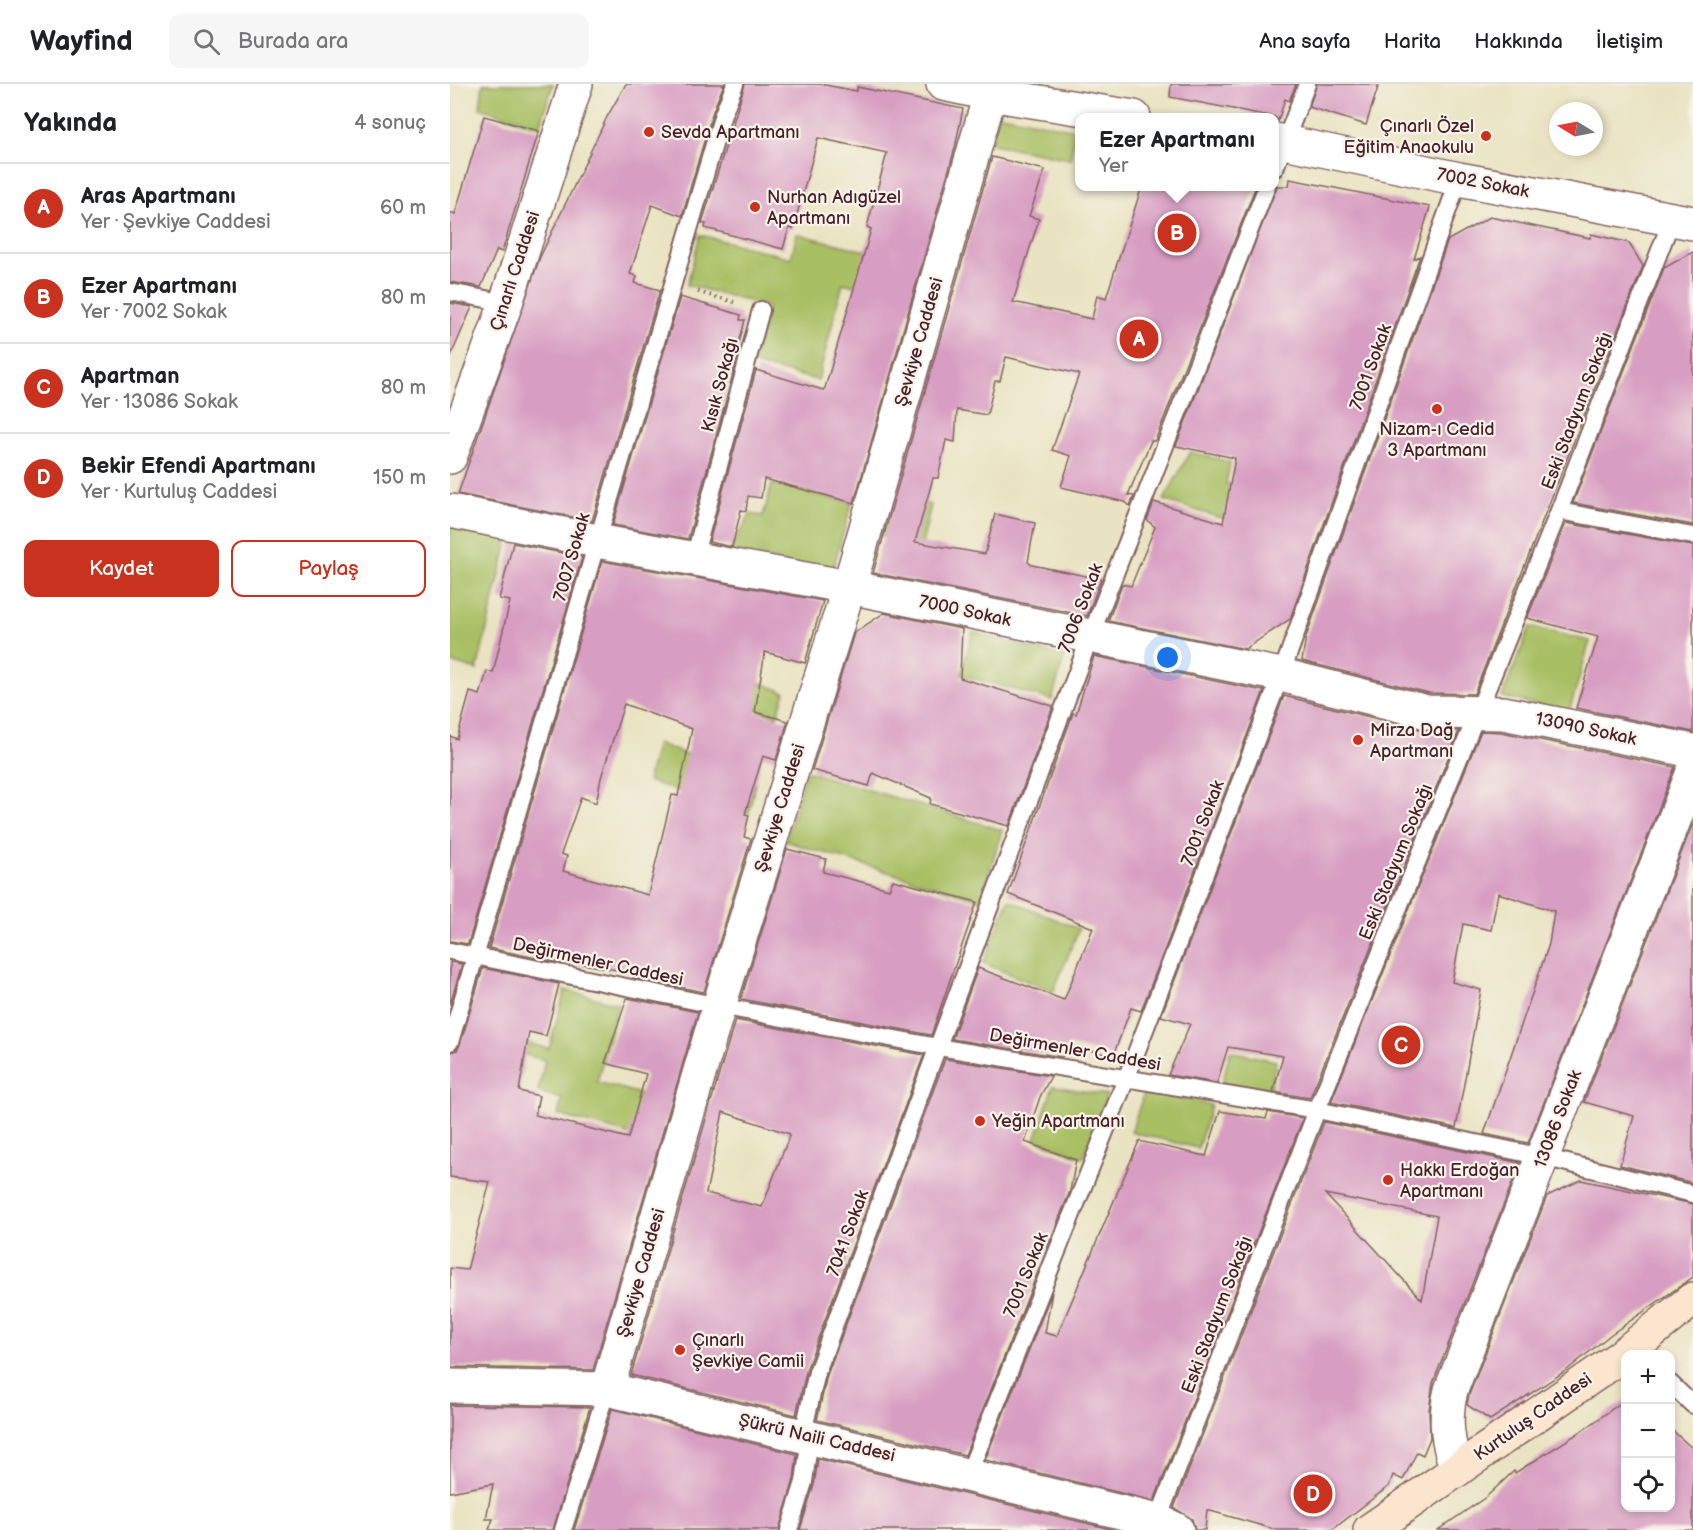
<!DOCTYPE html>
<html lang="tr">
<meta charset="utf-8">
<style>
body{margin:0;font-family:"Balsamiq Sans",sans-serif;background:#f6f6f6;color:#202124}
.controls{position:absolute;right:18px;bottom:18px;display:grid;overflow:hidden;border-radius:12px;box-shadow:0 3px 9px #0003}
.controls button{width:54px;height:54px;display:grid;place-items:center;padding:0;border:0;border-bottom:2px solid #e0e0e0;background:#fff;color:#202124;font:30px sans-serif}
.compass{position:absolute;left:1099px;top:18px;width:54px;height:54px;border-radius:50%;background:#fff;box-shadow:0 3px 9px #0003;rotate:280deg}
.you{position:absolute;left:718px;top:574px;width:21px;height:21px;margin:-15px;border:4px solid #fff;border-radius:50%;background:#1a73e8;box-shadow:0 0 0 9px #1a73e833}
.badge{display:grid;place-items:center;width:39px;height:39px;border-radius:50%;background:#c8321e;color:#fff;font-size:20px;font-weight:700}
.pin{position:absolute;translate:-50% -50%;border:3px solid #fff;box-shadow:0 2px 6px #0006}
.popup{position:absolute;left:625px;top:29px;width:204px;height:78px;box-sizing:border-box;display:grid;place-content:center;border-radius:12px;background:#fff;filter:drop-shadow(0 2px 4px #0005);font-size:20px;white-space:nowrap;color:#757577}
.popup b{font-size:22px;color:#202124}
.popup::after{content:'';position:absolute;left:50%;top:100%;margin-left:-12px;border:12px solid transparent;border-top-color:#fff}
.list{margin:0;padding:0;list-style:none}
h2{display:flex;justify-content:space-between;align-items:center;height:78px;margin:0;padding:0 24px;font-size:26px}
h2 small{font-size:20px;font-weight:400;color:#757577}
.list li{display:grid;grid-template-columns:39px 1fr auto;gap:18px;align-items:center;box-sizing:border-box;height:90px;padding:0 24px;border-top:2px solid #e0e0e0}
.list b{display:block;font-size:22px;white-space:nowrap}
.list p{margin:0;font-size:20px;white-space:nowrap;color:#757577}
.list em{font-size:20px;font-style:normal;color:#757577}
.actions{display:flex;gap:12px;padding:18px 24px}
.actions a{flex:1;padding:14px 0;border:2px solid #c8321e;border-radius:12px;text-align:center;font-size:21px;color:#c8321e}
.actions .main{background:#c8321e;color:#fff}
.icon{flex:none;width:33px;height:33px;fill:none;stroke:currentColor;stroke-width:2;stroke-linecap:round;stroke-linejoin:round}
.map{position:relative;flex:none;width:1243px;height:1446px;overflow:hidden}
header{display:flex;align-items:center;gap:36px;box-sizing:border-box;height:84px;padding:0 30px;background:#fff;border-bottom:2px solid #e0e0e0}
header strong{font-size:28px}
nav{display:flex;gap:33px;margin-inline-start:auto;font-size:21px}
.search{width:420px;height:54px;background:#f6f6f6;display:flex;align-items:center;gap:15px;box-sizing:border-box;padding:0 21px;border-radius:12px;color:#757577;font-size:22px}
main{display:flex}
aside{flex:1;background:#fff}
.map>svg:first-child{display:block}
</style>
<header>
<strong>Wayfind</strong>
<div class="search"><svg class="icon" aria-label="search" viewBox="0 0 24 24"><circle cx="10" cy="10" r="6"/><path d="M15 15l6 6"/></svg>Burada ara</div>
<nav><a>Ana sayfa</a><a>Harita</a><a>Hakkında</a><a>İletişim</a></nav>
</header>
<main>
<aside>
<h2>Yakında<small>4 sonuç</small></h2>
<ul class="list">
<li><span class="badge">A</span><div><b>Aras Apartmanı</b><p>Yer · Şevkiye Caddesi</p></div><em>60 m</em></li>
<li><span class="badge">B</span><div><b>Ezer Apartmanı</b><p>Yer · 7002 Sokak</p></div><em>80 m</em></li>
<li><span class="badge">C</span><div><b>Apartman</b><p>Yer · 13086 Sokak</p></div><em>80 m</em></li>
<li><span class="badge">D</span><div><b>Bekir Efendi Apartmanı</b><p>Yer · Kurtuluş Caddesi</p></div><em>150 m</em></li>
</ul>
<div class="actions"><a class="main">Kaydet</a><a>Paylaş</a></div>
</aside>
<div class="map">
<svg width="1243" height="1446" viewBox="0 0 1243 1446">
<rect width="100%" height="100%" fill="#f7f3e8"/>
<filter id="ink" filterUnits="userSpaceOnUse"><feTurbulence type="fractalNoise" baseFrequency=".0167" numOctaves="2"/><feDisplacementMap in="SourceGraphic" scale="12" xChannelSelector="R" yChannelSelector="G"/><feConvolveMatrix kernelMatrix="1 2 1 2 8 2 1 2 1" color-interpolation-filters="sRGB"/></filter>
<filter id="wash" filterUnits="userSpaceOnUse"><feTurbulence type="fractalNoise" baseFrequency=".008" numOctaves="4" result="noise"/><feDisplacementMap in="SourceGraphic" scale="24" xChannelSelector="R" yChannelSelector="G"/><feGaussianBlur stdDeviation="1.35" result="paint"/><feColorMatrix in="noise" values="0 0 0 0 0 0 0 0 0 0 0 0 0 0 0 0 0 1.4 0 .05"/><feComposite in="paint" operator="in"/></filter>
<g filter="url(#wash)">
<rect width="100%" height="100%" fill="#eae3c3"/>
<!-- green -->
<g fill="#a9bf64" stroke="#7a6f48" stroke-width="1.5">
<path d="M33,0h70l-13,43 -60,-19z"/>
<path d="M547,30l79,16 -6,29 -78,-15z"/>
<path d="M347,150l125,31 -9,36 -70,-18 -25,97 -65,-16 15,-58 -81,-21 13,-50 91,23z"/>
<path d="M740,368l40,10 -4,22 54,9 -8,34 -55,-10 -53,-17z"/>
<path d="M322,400l80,19 -20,69 -102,-21 20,-37 13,2z"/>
<path d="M438,412l43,9 -9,39 -42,-9z"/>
<path d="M0,442l58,15 -31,129 -27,-8z"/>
<path d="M1080,543l60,14 -21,71 -67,-15z"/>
<path d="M523,548l91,25 -12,43 -91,-25z"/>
<path d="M242,581l69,18 24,9 -8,24 -89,-27z"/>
<path d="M207,659l98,40 -6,30 -102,-32z"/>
<path d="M356,687l196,59 -21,70 -196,-59z"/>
<path d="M559,816l70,29 -26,63 -70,-29z"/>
<path d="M115,906l53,14 -21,78 72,20 -11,40 -100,-27 4,-16 -24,-7 7,-32 -75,-20 3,-12 76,21z"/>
<path d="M780,967l46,10 -7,33 -47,-10z"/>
<path d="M603,1002l54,9 -24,63 -48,-19z"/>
<path d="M695,1006l66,15 -13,43 -67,-16z"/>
</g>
<g id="blocks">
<!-- building -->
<g fill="#d89dc2" fill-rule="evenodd">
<path d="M176,0h98l-11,27 -31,105 -30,-11 -22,69 7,2 -2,7 25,7 -68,231 -134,-27 82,-237 67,-140z"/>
<path d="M295,0h75l37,7v-4l106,22 -8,39 -101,355 -90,-24 -3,19 -13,-2 -2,15 -5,-1 -9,37 -23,-5 47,-172 67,20 2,-2 41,-141 5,-18 -4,-2 20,-74 -69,-15 -25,91 -4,-1 -6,21 -78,-21 1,-4 -4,-1z"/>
<path d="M721,0h125l-7,17 -4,-2 -7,22 -3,-4 -105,-20z"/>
<path d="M867,0h62l-13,41 -57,-18z"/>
<path d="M34,32l55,15 -37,121 -5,-2 -16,37 -31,-5v-70l5,2z"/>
<path d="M542,73l53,13 -16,46 10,3 -26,83 79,17 5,-24 9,3 36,-112h114l-101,255h-4l-23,54 6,1 -4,10 -5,-4 -64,-15 10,-31 -19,-6 27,-76 -73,-17 -6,24h-5l-8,34 -30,-5 -2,32 -9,-2 -8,38h-5l-18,64 70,12 10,-40 40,9 -7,39 4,3 69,14 -14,37 -214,-43z"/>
<path d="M840,95l140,28 -16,52 6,-3 -130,363 -45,30 -137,-28 14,-37 9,2 24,-59 -8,-7 7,-18 69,21 12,-65 -59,-12 101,-260h12z"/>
<path d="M1040,133l100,21 1,-4 38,9 14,23 -169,428 -45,-1 -127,-32 4,-24 142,-397z"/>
<path d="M1243,168v273l-120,-22 91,-235z"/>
<path d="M230,213l61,18 -1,5h5l-8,31 2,1 -51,187 -75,-14z"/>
<path d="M0,219l22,4 -22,51z"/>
<path d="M1116,439l127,23v186l-117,-24 22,-71 -71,-19z"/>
<path d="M63,459l69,14 -114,387 -18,-3v-205l7,3 13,-47 10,3 7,-24 6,2 17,-72 -11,-2z"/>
<path d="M152,477l221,40 -18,62 -40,-11 -10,60 33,9 -12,39 -13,-4 -18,58 4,1 -5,22 7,2 -47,153 -71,-14 2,-5 -70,-12 -1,3 -75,-16zM174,620l68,25 -14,67 -6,-1 -24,100 -85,-24 4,-15 -6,-2 20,-57 15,6 5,-25z"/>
<path d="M434,529l78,16 -2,49 93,28 -44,120 -79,-22 1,-6 -58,-25 -4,13 -57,-16 42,-137z"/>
<path d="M644,572l170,35 -123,320 -10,-3 -18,48 -45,-11 -6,12 -110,-18 26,-71 86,32 29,-72 -85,-34 65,-181 3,1z"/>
<path d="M834,612l139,34 36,1 -149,367 -37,-6 10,-36 -55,-9 -11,36 -49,-8 22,-51 -29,-8z"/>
<path d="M1031,647l20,1 174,35 -147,376 -44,-9 65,-190 5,-33 -56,-18 -7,37 -28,-6 -11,58 29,8 -25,138 -125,-26z"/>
<path d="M1243,739v360l-73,-18 14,-49 -50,-14z"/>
<path d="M337,765l39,10 -3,13 66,17 4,-9 84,22 -46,133 -190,-36z"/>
<path d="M0,878l12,2 -12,41z"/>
<path d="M33,884l76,16 -13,52 -17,-4 -10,59 20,5 -4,19 93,23 18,-64 -41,-11 22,-65 71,14 -105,358 -143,-3v-99l17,2 23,-88 -40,-5v-125l7,-2 3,-5z"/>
<path d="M285,936l189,35 -117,313 -11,47 -165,-40zM273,1028l67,22 -28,73 -56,-14z"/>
<path d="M495,975l106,17 -11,21 -15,45 51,18 -6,31 -105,264 -148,-35 10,-45z"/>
<path d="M770,1027l46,8 2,-7 35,6 -149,383 -169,-41 67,-168 -7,41 12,3 82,-195 67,15z"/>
<path d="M874,1038l196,41 -87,220 -4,27 1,28 -7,17 -6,-3 -14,28 -10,-5 -4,11 -57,44h-55l-70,-20 -2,20h-10l-3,-11 -18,-11zM875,1110l112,22 -15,84z"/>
<path d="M1131,1096l112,24v73l-83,58 -43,35 -77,50 -23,-15 2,-10 78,-199z"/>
<path d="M1176,1315v109h45v-79l22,20v81h-255l48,-33 28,-26 1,2 67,-42z"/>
<path d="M0,1321l140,2 -37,123h-64l4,-11h-7l7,-35 -43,8z"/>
<path d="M162,1325l185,45 -3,26 -15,50h-205z"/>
<path d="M368,1375l297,71h-315l14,-45z"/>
</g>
</g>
</g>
<g filter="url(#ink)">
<use href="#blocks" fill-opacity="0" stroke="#826460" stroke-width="1.5"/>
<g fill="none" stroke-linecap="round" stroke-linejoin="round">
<defs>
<g id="lane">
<path d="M825,84l32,-84"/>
<path d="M0,208l56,11"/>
<path d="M1109,427l134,25"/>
<path d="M244,474l67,-248"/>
<path d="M0,867l269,55 219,41 379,63 226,47 150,37"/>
<path d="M0,958l273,-928 12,-30"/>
<path d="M1220,1299l23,22"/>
<path d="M518,1391l158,-396 155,-404 178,-496"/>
<path d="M705,1443l162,-417 242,-599 113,-292"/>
<path d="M113,1446l44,-141"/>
<path d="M339,1446l15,-48 4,-30 -2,-32 11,-48 273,-735 177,-451"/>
</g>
<g id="street">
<path d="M493,0l46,10 145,23"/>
<path d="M825,56l184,39 234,44"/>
<path d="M0,373l56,-154 70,-219"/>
<path d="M0,427l147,30 252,46 432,88 146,37 76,1 190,38"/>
<path d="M0,1302l157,3 551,132 19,9"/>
<path d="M157,1305l112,-383 130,-419 144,-503"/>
<path d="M1007,1386c-10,-28 -13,-52 -6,-80l242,-618"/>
</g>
<path id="secondary" d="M920,1446l250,-173 73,-58"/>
</defs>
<!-- lane casing -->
<use href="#lane" stroke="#826460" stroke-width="20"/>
<!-- street casing -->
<use href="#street" stroke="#826460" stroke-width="36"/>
<!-- secondary casing -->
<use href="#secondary" stroke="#826460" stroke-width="36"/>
<!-- path -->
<path stroke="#826460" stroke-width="4" stroke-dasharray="1.5 4.5" stroke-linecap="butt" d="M248,208l36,10"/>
<!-- lane -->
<use href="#lane" stroke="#fff" stroke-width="16"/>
<!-- street -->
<use href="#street" stroke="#fff" stroke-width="33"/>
<!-- secondary -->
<use href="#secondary" stroke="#fce5cf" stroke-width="33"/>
</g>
</g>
<!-- markers -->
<g fill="#c8321e" stroke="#f7f3e8" stroke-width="2">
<circle cx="199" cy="48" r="6"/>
<circle cx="1036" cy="52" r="6"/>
<circle cx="305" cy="123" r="6"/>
<circle cx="987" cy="325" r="6"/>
<circle cx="908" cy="656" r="6"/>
<circle cx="530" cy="1037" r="6"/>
<circle cx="938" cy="1096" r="6"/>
<circle cx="230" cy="1266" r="6"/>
</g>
<g text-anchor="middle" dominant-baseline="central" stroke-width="4.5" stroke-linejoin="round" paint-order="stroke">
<!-- poi labels -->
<g font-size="18" fill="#4a1f2b" stroke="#f7f3e8" text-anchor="start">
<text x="1024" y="42" text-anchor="end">Çınarlı Özel<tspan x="1024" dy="21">Eğitim Anaokulu</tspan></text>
<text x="211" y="48">Sevda Apartmanı</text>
<text x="317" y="113">Nurhan Adıgüzel<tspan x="317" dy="21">Apartmanı</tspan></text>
<text x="987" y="345" text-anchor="middle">Nizam-ı Cedid<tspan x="987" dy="21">3 Apartmanı</tspan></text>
<text x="920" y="646">Mirza Dağ<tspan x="920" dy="21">Apartmanı</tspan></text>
<text x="542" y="1037">Yeğin Apartmanı</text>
<text x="950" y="1086">Hakkı Erdoğan<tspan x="950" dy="21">Apartmanı</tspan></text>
<text x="242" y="1256">Çınarlı<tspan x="242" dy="21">Şevkiye Camii</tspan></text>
</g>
<!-- street labels -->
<g font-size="18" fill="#4a1f2b" stroke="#f7f3e8">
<text transform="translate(1033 99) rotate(11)">7002 Sokak</text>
<text transform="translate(65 187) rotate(-72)">Çınarlı Caddesi</text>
<text transform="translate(469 258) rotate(-74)">Şevkiye Caddesi</text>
<text transform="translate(921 283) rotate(-70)">7001 Sokak</text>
<text transform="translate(270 301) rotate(-75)">Kısık Sokağı</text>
<text transform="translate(1127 327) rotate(-69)">Eski Stadyum Sokağı</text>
<text transform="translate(122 473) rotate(-74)">7007 Sokak</text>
<text transform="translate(631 524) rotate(-69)">7006 Sokak</text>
<text transform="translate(515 527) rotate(12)">7000 Sokak</text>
<text transform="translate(1136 645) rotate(12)">13090 Sokak</text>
<text transform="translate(330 724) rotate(-73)">Şevkiye Caddesi</text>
<text transform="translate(753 739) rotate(-69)">7001 Sokak</text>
<text transform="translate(946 778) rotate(-68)">Eski Stadyum Sokağı</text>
<text transform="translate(148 878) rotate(12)">Değirmenler Caddesi</text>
<text transform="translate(625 966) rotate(10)">Değirmenler Caddesi</text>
<text transform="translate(1108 1035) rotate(-69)">13086 Sokak</text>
<text transform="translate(398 1149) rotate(-70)">7041 Sokak</text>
<text transform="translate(191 1189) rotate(-74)">Şevkiye Caddesi</text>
<text transform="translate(576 1191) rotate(-68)">7001 Sokak</text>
<text transform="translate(767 1231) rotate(-69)">Eski Stadyum Sokağı</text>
<text transform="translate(1083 1333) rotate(-35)">Kurtuluş Caddesi</text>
<text transform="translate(367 1354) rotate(13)">Şükrü Naili Caddesi</text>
</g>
</g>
</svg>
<div class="controls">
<button>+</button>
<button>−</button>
<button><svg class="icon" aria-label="locate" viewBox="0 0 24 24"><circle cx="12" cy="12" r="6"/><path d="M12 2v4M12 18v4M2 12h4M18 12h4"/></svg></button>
</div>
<svg class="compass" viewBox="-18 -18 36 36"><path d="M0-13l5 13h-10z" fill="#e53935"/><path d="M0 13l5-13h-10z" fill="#757577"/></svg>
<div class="you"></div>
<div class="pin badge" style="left:689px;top:255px">A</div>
<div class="pin badge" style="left:727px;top:149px">B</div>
<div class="popup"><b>Ezer Apartmanı</b>Yer</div>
<div class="pin badge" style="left:951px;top:961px">C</div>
<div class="pin badge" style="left:863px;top:1410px">D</div>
</div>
</main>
